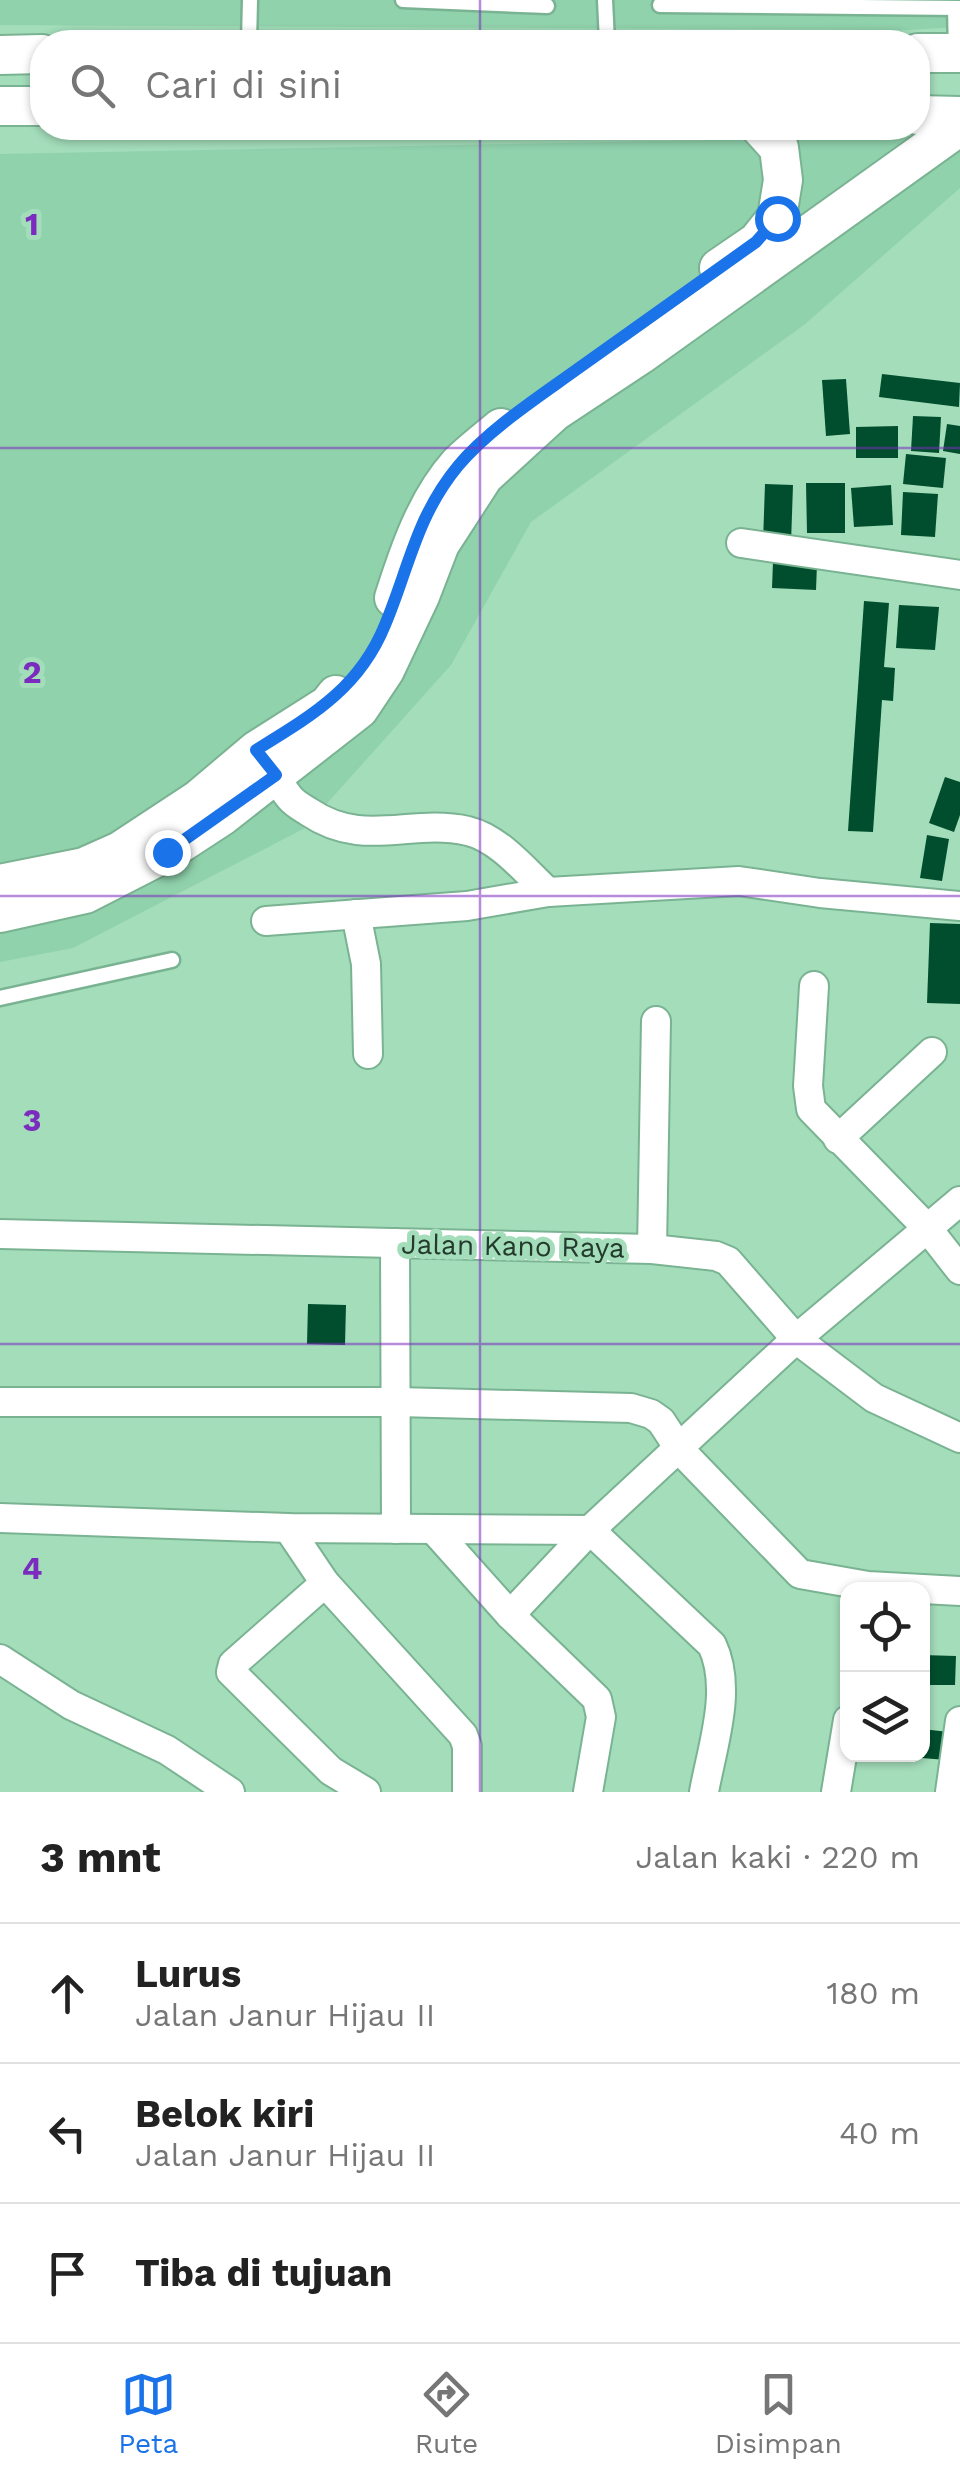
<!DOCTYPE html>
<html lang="id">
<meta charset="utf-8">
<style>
body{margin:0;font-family:"Work Sans",sans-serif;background:#f2f2f2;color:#222}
.controls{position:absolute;right:30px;bottom:30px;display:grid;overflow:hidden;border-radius:20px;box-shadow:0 2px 8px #0004}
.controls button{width:90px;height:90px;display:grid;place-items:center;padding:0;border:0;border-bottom:2px solid #e0e0e0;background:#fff;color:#222;font:50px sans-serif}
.stop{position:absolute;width:30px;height:30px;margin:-22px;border:8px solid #1a73e8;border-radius:50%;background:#fff}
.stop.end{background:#1a73e8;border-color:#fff;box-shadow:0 2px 10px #0008}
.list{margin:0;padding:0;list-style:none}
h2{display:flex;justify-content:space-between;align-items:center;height:130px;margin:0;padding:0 40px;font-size:42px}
h2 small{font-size:32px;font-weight:400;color:#767676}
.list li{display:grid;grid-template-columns:65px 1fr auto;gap:30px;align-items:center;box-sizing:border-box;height:140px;padding:0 40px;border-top:2px solid #e0e0e0}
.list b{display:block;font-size:38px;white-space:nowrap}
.list p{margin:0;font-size:32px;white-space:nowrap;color:#767676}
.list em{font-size:32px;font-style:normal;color:#767676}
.icon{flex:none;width:55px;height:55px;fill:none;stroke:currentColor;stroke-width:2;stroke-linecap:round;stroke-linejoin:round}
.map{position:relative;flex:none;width:960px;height:1792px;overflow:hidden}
.search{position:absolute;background:#fff;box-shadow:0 2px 8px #0004;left:30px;right:30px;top:30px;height:110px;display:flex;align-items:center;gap:25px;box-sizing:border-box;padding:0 35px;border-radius:40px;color:#767676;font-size:38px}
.sheet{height:550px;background:#fff}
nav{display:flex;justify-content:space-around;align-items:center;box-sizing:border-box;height:140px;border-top:2px solid #e0e0e0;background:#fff;font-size:28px;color:#767676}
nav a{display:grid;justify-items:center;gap:5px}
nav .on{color:#1a73e8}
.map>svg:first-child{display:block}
</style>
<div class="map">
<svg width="960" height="1792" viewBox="0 0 960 1792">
<rect width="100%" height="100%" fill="#a3ddba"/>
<!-- built -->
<g fill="#90d2ac">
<path d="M0,0h960v27l-52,3 -908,-5z"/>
<path d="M960,135v53l-156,137 -273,197 -80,143 -146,163 -232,120 -73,14v-808z"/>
</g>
<!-- building -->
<g fill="#004e2e">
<path d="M882,374l78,9 -1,24 -80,-10z"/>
<path d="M846,379l4,55 -24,2 -4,-56z"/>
<path d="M913,416l28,1 -2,36 -28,-2z"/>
<path d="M947,424l13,2v28l-17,-3z"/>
<path d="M898,426v32h-42v-31z"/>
<path d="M906,454l40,4 -3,30 -40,-4z"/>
<path d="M806,483h39v50h-38z"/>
<path d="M765,484l28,1 -2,58 -28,-1z"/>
<path d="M891,485l2,40 -39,2 -3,-39z"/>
<path d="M903,492l35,2 -3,43 -34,-2z"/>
<path d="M773,562l44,2 -1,26 -44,-2z"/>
<path d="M864,601l25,2 -5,64 11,1 -2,33 -11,-1 -9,132 -25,-1z"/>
<path d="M899,605l40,2 -4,43 -39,-2z"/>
<path d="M945,777l15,5v33l-6,17 -25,-9z"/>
<path d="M927,835l22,4 -7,42 -22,-3z"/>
<path d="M930,923l30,1v80l-33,-1z"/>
<path d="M308,1304l38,1 -1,40 -38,-1z"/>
<path d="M922,1655l34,1 -1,29h-33z"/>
<path d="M922,1729l27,3 -3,28 -24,-2z"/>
</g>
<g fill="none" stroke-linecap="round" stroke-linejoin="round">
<defs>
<g id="lane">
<path d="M403,0l144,6"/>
<path d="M605,0l2,42"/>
<path d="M660,5l300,3"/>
<path d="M955,8l1,44"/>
<path d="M249,42l1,-42"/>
<path d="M0,998l172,-38"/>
</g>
<g id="street">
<path d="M741,543l219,32"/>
<path d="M264,759c9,13 16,27 26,39 5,6 13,10 19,14 55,37 101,6 159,19 32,8 57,40 80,61"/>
<path d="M356,914l10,50 2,90"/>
<path d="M266,921l201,-15 81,-14 191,-11 81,12 140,13"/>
<path d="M814,986l-6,100 3,23 117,120 32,41"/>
<path d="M838,1139l94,-87"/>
<path d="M0,1234l652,15 64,7 12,5 68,78 78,59 86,40"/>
<path d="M395,1243l1,286"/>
<path d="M652,1249l4,-228"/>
<path d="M0,1402h398l233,6 20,6 10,7 19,29 120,124 68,12 92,5"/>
<path d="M0,1518l288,10 302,2 122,115c21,44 0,102 -8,147"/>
<path d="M288,1528l37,55 -92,81 -2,8 100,99 35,21"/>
<path d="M434,1530l76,85 87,84 4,18 -13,75"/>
<path d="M325,1583l138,152 4,11v46"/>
<path d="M510,1615l80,-85 206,-191 164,-138"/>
<path d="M0,1659l71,46 96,45 63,42"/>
<path d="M836,1792l12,-72"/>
<path d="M950,1792l10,-71"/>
</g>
<g id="secondary">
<path d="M918,53h42"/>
<path d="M0,55l42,-1"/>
<path d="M0,106h42"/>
<path d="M918,115l42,1"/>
<path d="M719,268l38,-26 20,-25 6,-37 -4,-32 -18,-20"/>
<path d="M394,598c15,-47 32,-97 65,-134 13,-13 28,-24 42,-36"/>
<path d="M0,884l84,-17 36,-16 79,-52 58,-49 71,-45 8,-10"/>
<path d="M0,913l85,-19 82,-42 55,-36 137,-107 26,-39 35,-74 20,-52 44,-68 70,-64 86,-57 320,-229"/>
</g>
</defs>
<!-- lane casing -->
<use href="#lane" stroke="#7ab392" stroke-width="19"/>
<!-- street casing -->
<use href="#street" stroke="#7ab392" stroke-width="32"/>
<!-- secondary casing -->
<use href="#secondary" stroke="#7ab392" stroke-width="42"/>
<!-- lane -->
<use href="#lane" stroke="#fff" stroke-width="14"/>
<!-- street -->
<use href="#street" stroke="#fff" stroke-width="28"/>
<!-- secondary -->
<use href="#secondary" stroke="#fff" stroke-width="38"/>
</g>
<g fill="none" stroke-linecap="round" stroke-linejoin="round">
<!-- route -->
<path stroke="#1a73e8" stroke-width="12" d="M167,852l109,-77 -20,-25c55,-34 103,-61 129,-125 24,-57 31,-108 73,-159 30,-36 79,-68 118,-96 60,-43 120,-86 180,-128l21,-24"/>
</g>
<!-- grid -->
<path fill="none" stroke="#7b2cbf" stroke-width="2.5" stroke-opacity="0.55" d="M480,0v42M480,128v1664M0,448h960M0,896h960M0,1344h960"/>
<g text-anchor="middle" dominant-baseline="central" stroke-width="10" stroke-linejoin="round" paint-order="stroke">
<!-- street labels -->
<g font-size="28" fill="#233a2d" stroke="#a3ddba">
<text transform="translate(513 1246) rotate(1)">Jalan Kano Raya</text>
</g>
</g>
<g font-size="32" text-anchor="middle" font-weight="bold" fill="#7b2cbf" stroke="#a3ddba" stroke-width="10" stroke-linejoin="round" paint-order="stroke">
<text x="32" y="235">1</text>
<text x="32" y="683">2</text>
<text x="32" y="1131">3</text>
<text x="32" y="1579">4</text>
</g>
</svg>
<div class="controls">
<button><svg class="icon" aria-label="locate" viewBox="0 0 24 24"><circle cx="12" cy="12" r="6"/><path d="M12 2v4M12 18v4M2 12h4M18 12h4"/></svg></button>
<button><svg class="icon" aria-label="layers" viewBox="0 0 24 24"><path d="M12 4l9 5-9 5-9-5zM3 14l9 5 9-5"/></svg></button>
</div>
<div class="stop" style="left:777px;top:218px"></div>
<div class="stop end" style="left:167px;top:852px"></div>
<div class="search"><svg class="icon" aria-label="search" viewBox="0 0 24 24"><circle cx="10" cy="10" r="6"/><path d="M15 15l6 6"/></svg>Cari di sini</div>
</div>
<section class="sheet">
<h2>3 mnt<small>Jalan kaki · 220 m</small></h2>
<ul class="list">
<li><svg class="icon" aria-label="ahead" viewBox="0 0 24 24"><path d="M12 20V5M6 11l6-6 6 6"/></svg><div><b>Lurus</b><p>Jalan Janur Hijau II</p></div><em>180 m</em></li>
<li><svg class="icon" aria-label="left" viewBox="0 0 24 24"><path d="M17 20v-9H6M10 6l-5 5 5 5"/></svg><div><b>Belok kiri</b><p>Jalan Janur Hijau II</p></div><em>40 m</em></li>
<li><svg class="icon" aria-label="arrive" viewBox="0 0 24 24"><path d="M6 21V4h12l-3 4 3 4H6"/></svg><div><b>Tiba di tujuan</b></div></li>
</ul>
</section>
<nav>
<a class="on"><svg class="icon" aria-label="map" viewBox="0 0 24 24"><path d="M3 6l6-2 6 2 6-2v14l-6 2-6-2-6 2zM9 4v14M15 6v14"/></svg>Peta</a>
<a><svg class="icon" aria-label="directions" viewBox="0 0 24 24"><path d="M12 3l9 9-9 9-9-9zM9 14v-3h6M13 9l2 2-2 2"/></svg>Rute</a>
<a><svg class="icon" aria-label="saved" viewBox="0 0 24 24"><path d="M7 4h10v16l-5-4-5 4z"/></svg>Disimpan</a>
</nav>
